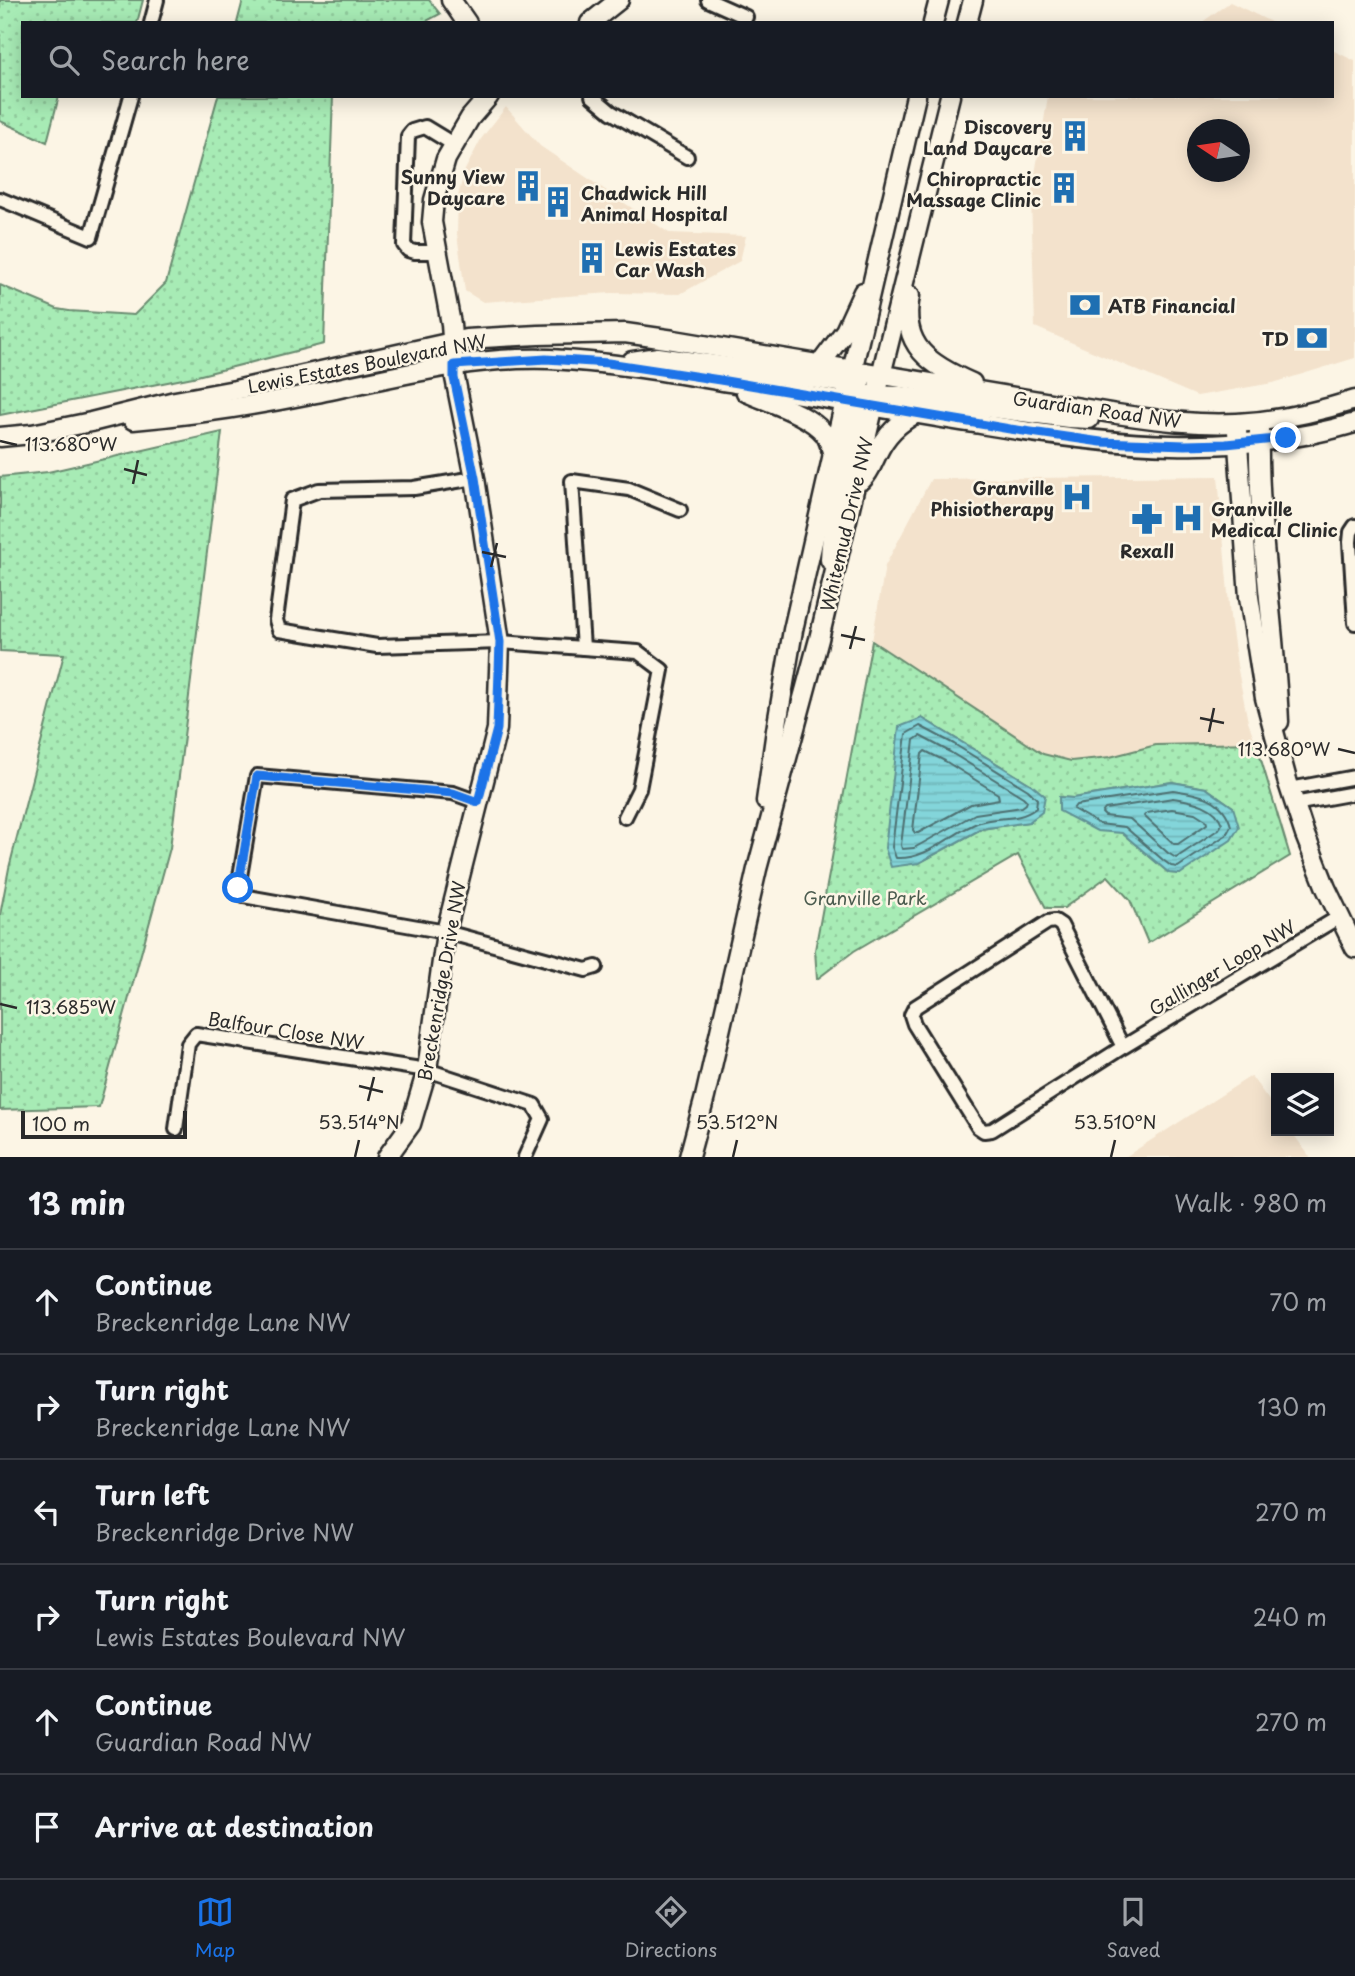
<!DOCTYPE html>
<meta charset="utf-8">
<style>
body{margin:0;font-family:"Playpen Sans",sans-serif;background:#242831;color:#f1f3f6}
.controls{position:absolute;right:21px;bottom:21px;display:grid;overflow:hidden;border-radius:0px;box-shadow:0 4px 18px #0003}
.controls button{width:63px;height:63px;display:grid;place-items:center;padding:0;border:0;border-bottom:2px solid #363941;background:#171b24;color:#f1f3f6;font:35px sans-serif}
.compass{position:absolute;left:1187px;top:119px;width:63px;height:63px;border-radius:50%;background:#171b24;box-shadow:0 4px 18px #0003;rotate:283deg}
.scale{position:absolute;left:21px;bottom:18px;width:166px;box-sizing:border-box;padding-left:7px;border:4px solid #2b2b2b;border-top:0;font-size:19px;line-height:24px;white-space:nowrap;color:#2b2b2b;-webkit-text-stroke:5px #fcf5e5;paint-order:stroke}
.stop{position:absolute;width:21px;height:21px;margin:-16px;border:5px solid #1a73e8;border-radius:50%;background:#fff}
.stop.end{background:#1a73e8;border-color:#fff;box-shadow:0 2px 7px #0008}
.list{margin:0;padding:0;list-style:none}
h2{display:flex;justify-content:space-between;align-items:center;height:91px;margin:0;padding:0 28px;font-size:30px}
h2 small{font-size:23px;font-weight:400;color:#9ea1a6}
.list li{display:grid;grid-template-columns:46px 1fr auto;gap:21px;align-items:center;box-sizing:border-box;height:105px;padding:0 28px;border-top:2px solid #363941}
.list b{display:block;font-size:26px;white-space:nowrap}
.list p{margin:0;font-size:23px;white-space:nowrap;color:#9ea1a6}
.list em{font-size:23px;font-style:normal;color:#9ea1a6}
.icon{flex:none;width:38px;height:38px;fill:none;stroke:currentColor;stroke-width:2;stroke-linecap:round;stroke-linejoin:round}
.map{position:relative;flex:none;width:1355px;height:1157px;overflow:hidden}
.search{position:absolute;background:#171b24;box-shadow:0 4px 18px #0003;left:21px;right:21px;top:21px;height:77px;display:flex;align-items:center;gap:18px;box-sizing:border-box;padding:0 24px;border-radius:0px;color:#9ea1a6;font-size:26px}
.sheet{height:721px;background:#171b24}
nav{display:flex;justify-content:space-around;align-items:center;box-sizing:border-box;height:98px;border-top:2px solid #363941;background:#171b24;font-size:19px;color:#9ea1a6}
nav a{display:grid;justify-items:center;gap:4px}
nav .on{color:#1a73e8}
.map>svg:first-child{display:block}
</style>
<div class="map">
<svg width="1355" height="1157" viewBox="0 0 1355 1157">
<defs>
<pattern id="grass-dots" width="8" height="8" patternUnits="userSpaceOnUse" patternTransform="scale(1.75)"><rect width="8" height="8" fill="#a7ebb5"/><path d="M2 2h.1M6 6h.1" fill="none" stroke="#90ca9c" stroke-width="1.8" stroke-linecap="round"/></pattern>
<pattern id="water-rules" width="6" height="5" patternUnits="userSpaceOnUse" patternTransform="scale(1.75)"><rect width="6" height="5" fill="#83d5da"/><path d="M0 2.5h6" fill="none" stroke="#71b7bb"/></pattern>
</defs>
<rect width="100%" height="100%" fill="#fcf5e5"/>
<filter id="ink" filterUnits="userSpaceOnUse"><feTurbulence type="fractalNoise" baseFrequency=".0143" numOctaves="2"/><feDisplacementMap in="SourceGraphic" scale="14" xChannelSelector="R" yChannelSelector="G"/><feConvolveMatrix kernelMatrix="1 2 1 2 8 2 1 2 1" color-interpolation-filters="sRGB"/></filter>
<g filter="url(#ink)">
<!-- built -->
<g fill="#f3e2cc" fill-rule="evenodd">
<path d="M1230,2l43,21h-72z"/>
<path d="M1332,50l23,11v297l-82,25 -76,13 -162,-69 -4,-129 17,-102h284zM1198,130h42v42h-42z"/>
<path d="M506,107l34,39 129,87 77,3 -6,25 -60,33 -69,-1 -128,9 -18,-11 -8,-57 1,-38 7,-26 16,-31z"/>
<path d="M1218,476l12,141 7,48 11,57 8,21 -100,2 -46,12 -39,4 -28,-7 -171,-113 13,-75 46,-87z"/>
<path d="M1251,1076l25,34v21h15l19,26h-185z"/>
</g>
<!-- grass -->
<g fill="url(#grass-dots)" stroke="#698b70" stroke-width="2" fill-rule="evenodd">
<path d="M0,0h143l-6,23h-114v73h36l-12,46 -47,-21z"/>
<path d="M243,0h186l11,14 -17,9h-186z"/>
<path d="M218,96h115l-9,248 -131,33 -193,38v-130l57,24 12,2 65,4 32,-32z"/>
<path d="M222,432l-52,416 -71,259 -99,3v-195l9,-47 55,-214 -64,-3v-174l48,-5z"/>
<path d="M872,641l171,113 28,7 39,-4 46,-12 100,-2 34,113 -142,87 -18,-43 -22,-24 -44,32h-18l-28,-53 -164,96 -37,28 -2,-29zM922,718l110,67 -3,37 -48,7 -62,34zM1172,782l34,6 27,19 -53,67 -11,-1 -47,-40 -63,-36 14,1z"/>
</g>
<!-- water -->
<g fill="url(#water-rules)" stroke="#609194" stroke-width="2">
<path d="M922,718l110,67 13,11 -3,16 -13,10 -48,7 -62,34 -28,4 -6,-19 14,-121z"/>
<path d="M1172,782l34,6 27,19 6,20 -8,13 -51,34 -11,-1 -47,-40 -25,-2 -38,-20v-14l14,1z"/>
</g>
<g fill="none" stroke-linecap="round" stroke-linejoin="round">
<!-- shore -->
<g stroke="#4e6f71" stroke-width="2">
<path d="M920,726l34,18 74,46 9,9 -1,9c-19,15 -39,7 -59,15 -27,11 -50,37 -81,35l-4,-11 14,-113z"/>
<path d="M920,736l30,16 73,45 4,4 -1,3 -4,3 -47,7 -61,34 -12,1 -1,-4 13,-105z"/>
<path d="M925,751l20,10 53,33 1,5 -28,5 -53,29h-3l-2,-3 9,-76z"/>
<path d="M1173,790c26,4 50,7 58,36l-5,9 -48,32 -7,-1 -8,-6 -38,-33 -26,-3 -26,-15 3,-4z"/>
<path d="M1173,798c17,3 42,6 49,26l-3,5 -43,29 -8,-5 -38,-34 -25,-3 -3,-3 3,-4z"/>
<path d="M1172,809l23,4 11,7 1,4 -29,20h-4l-30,-28 3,-3z"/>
</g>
<defs>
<g id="street">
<path d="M708,0l38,17"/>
<path d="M151,23l6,-23"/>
<path d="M592,96l19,16 76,45"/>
<path d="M0,199l91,38 40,-141"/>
<path d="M437,252h-22l-7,-2 -4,-5 4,-109 4,-5 13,-4 28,17"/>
<path d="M475,478l-61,10 -95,2 -27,10 -16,120 3,10 98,16 123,-4 138,10 24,18 -23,119 -14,28"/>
<path d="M1355,526l-4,6 -1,10 5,81"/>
<path d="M583,648l-11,-167 57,8 51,21"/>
<path d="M1290,789l65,-12"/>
<path d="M478,802l-25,-9 -196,-17 -19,112 5,8 203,36 140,38 10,-3"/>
<path d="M1294,804l61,-11"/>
<path d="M1123,1047l-62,-122 -6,-4 -7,1 -133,85 -4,8 3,9 64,103 6,4 8,-1 131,-83 216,-130"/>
<path d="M176,1129l12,-85 8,-10 231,36 107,35 8,14 -17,38"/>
</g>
<g id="secondary">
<path d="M451,0l16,23"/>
<path d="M590,23l29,-23"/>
<path d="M933,23l6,-23"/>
<path d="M967,23l6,-23"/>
<path d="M910,296c-10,50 20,69 62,87"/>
<path d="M632,361l26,-4 181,25 22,-1"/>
<path d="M821,363l24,-32 18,-39"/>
<path d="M746,392c24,11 61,21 79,42 4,6 6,14 8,21"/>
<path d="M867,395l33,1 169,22 20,1"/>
<path d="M133,420c60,-5 119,-14 178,-26 79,-16 158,-38 239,-35 62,3 124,14 185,24 83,14 167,29 251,42 122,20 249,34 369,-2"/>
<path d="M1259,429c-2,98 16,196 20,293"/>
<path d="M1237,431l12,166 16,101 22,82 18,55 21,53 29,60"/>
<path d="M0,437l32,-3 59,-12 84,-21 60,-11 231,-51 72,-4 87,-2 49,7 443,74c40,6 80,11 120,9 40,-2 80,-11 118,-23"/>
<path d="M862,480c8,-8 10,-16 15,-26 9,-19 21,-31 40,-41"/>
<path d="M830,560c2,-56 25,-110 27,-166"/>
<path d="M766,801l10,-71 17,-100 52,-229 71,-305"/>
<path d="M387,1157l24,-33 16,-54 19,-138 51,-203 3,-87 -25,-164 -20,-100 -4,-54 -19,-102 2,-22 12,-41 24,-41 19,-22"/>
<path d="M689,1157l16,-60 52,-228 62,-230 62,-264 69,-279"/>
</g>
</defs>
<!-- street casing -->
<use href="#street" stroke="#2b2b2b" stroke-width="18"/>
<!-- secondary casing -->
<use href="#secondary" stroke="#2b2b2b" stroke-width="23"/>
<!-- street -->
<use href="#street" stroke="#fcf5e5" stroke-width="12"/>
<!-- secondary -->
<use href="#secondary" stroke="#fcf5e5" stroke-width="18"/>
</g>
</g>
<g fill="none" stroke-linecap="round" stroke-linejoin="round" filter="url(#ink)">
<!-- route -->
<path stroke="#1a73e8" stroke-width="9" d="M238,888l19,-112 196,17 25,9 19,-73 3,-87 -25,-164 -21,-100v-13l92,-6 62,4 112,17 290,49 91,13 84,3 41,-1 60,-6"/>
</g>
<!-- ticks -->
<path fill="none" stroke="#2b2b2b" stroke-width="2.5" d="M0,441l17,4M124,469l23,6M133,484l5,-24M482,552l24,5M491,567l6,-24M841,635l24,5M850,649l6,-23M1200,718l24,5M1209,732l5,-24M1338,749l17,4M0,1004l17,4M359,1086l24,6M368,1101l6,-24M355,1157l4,-17M733,1157l4,-17M1111,1157l4,-17"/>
<!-- icons -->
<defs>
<symbol id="building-bare" viewBox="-9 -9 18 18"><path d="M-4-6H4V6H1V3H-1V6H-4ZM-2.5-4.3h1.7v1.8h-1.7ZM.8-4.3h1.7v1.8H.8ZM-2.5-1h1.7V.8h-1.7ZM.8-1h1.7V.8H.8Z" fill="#1f6fb2" stroke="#fcf5e5" stroke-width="2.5" paint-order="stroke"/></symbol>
<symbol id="bank-bare" viewBox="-9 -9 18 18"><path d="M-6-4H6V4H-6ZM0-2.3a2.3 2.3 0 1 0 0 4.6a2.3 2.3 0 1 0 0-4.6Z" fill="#1f6fb2" stroke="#fcf5e5" stroke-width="2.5" paint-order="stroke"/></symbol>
<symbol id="hospital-bare" viewBox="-9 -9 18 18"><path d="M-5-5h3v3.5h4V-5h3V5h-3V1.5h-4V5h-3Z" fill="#1f6fb2" stroke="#fcf5e5" stroke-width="2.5" paint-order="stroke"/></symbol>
<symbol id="pharmacy-bare" viewBox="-9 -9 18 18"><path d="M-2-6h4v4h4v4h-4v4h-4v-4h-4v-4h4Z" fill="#1f6fb2" stroke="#fcf5e5" stroke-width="2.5" paint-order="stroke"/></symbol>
</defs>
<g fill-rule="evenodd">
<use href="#building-bare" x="1053" y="114" width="44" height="44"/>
<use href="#building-bare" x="506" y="164" width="44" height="44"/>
<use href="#building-bare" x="1042" y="166" width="44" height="44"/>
<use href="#building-bare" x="536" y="180" width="44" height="44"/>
<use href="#building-bare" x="570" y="236" width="44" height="44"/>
<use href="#bank-bare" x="1063" y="283" width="44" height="44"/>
<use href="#bank-bare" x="1290" y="316" width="44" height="44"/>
<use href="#hospital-bare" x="1055" y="475" width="44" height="44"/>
<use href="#hospital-bare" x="1166" y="496" width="44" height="44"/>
<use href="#pharmacy-bare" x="1125" y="497" width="44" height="44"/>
</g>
<g text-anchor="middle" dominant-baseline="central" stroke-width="5" stroke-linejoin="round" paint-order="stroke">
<!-- poi labels -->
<g font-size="18" font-weight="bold" fill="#2b2b2b" stroke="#fcf5e5" text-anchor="end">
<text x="1052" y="126">Discovery<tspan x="1052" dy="21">Land Daycare</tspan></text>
<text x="505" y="176">Sunny View<tspan x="505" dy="21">Daycare</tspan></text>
<text x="1041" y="178">Chiropractic<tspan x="1041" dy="21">Massage Clinic</tspan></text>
<text x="581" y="192" text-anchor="start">Chadwick Hill<tspan x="581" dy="21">Animal Hospital</tspan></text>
<text x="615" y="248" text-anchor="start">Lewis Estates<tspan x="615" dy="21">Car Wash</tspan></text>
<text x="1108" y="305" text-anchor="start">ATB Financial</text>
<text x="1289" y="338">TD</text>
<text x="1054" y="487">Granville<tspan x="1054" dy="21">Phisiotherapy</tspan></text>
<text x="1211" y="508" text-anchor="start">Granville<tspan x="1211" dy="21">Medical Clinic</tspan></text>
<text x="1147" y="550" text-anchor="middle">Rexall</text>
</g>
<!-- street labels -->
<g font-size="18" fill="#2b2b2b" stroke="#fcf5e5">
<text transform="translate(367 363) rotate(-11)">Lewis Estates Boulevard NW</text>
<text transform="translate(1097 409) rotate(8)">Guardian Road NW</text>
<text transform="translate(846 524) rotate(-77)">Whitemud Drive NW</text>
<text transform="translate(1222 967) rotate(-31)">Gallinger Loop NW</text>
<text transform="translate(441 981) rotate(-80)">Breckenridge Drive NW</text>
<text transform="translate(286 1030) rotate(9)">Balfour Close NW</text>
</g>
<!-- park labels -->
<g font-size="18" fill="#4a5b4e" stroke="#fcf5e5">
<text x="865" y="897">Granville Park</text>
</g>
</g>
<g font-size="18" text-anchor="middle" fill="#2b2b2b" stroke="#fcf5e5" stroke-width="5" stroke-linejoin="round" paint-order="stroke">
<text x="71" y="451">113.680°W</text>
<text x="1284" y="756">113.680°W</text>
<text x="71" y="1014">113.685°W</text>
<text x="359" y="1129">53.514°N</text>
<text x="737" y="1129">53.512°N</text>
<text x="1115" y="1129">53.510°N</text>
</g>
</svg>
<div class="controls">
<button><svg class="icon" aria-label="layers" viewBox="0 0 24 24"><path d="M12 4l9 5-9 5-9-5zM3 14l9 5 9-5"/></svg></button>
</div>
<svg class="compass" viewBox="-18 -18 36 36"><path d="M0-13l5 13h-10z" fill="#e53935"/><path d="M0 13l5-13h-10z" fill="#9ea1a6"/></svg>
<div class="scale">100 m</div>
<div class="stop" style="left:238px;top:888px"></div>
<div class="stop end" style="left:1286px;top:438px"></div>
<div class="search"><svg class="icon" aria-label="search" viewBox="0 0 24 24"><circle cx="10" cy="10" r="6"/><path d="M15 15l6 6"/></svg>Search here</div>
</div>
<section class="sheet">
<h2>13 min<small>Walk · 980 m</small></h2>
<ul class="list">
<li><svg class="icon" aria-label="ahead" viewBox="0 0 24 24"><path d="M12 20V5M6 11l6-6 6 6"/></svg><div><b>Continue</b><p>Breckenridge Lane NW</p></div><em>70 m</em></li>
<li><svg class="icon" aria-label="right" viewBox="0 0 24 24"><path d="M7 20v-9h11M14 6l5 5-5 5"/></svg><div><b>Turn right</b><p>Breckenridge Lane NW</p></div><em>130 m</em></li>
<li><svg class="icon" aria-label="left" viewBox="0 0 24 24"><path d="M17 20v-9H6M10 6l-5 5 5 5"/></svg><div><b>Turn left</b><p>Breckenridge Drive NW</p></div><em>270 m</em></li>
<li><svg class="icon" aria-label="right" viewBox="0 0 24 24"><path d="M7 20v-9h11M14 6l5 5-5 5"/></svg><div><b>Turn right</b><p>Lewis Estates Boulevard NW</p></div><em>240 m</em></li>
<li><svg class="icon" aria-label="ahead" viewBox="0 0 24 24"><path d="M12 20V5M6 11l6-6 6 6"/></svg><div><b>Continue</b><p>Guardian Road NW</p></div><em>270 m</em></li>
<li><svg class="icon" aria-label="arrive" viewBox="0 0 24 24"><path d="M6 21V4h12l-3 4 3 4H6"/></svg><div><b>Arrive at destination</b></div></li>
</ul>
</section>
<nav>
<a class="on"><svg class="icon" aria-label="map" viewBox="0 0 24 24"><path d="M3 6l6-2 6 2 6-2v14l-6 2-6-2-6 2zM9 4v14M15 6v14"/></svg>Map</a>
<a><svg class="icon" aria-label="directions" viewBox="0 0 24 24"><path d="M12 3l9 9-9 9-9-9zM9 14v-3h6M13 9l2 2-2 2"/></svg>Directions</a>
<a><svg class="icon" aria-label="saved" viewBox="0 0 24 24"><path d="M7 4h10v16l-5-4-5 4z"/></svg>Saved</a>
</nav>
